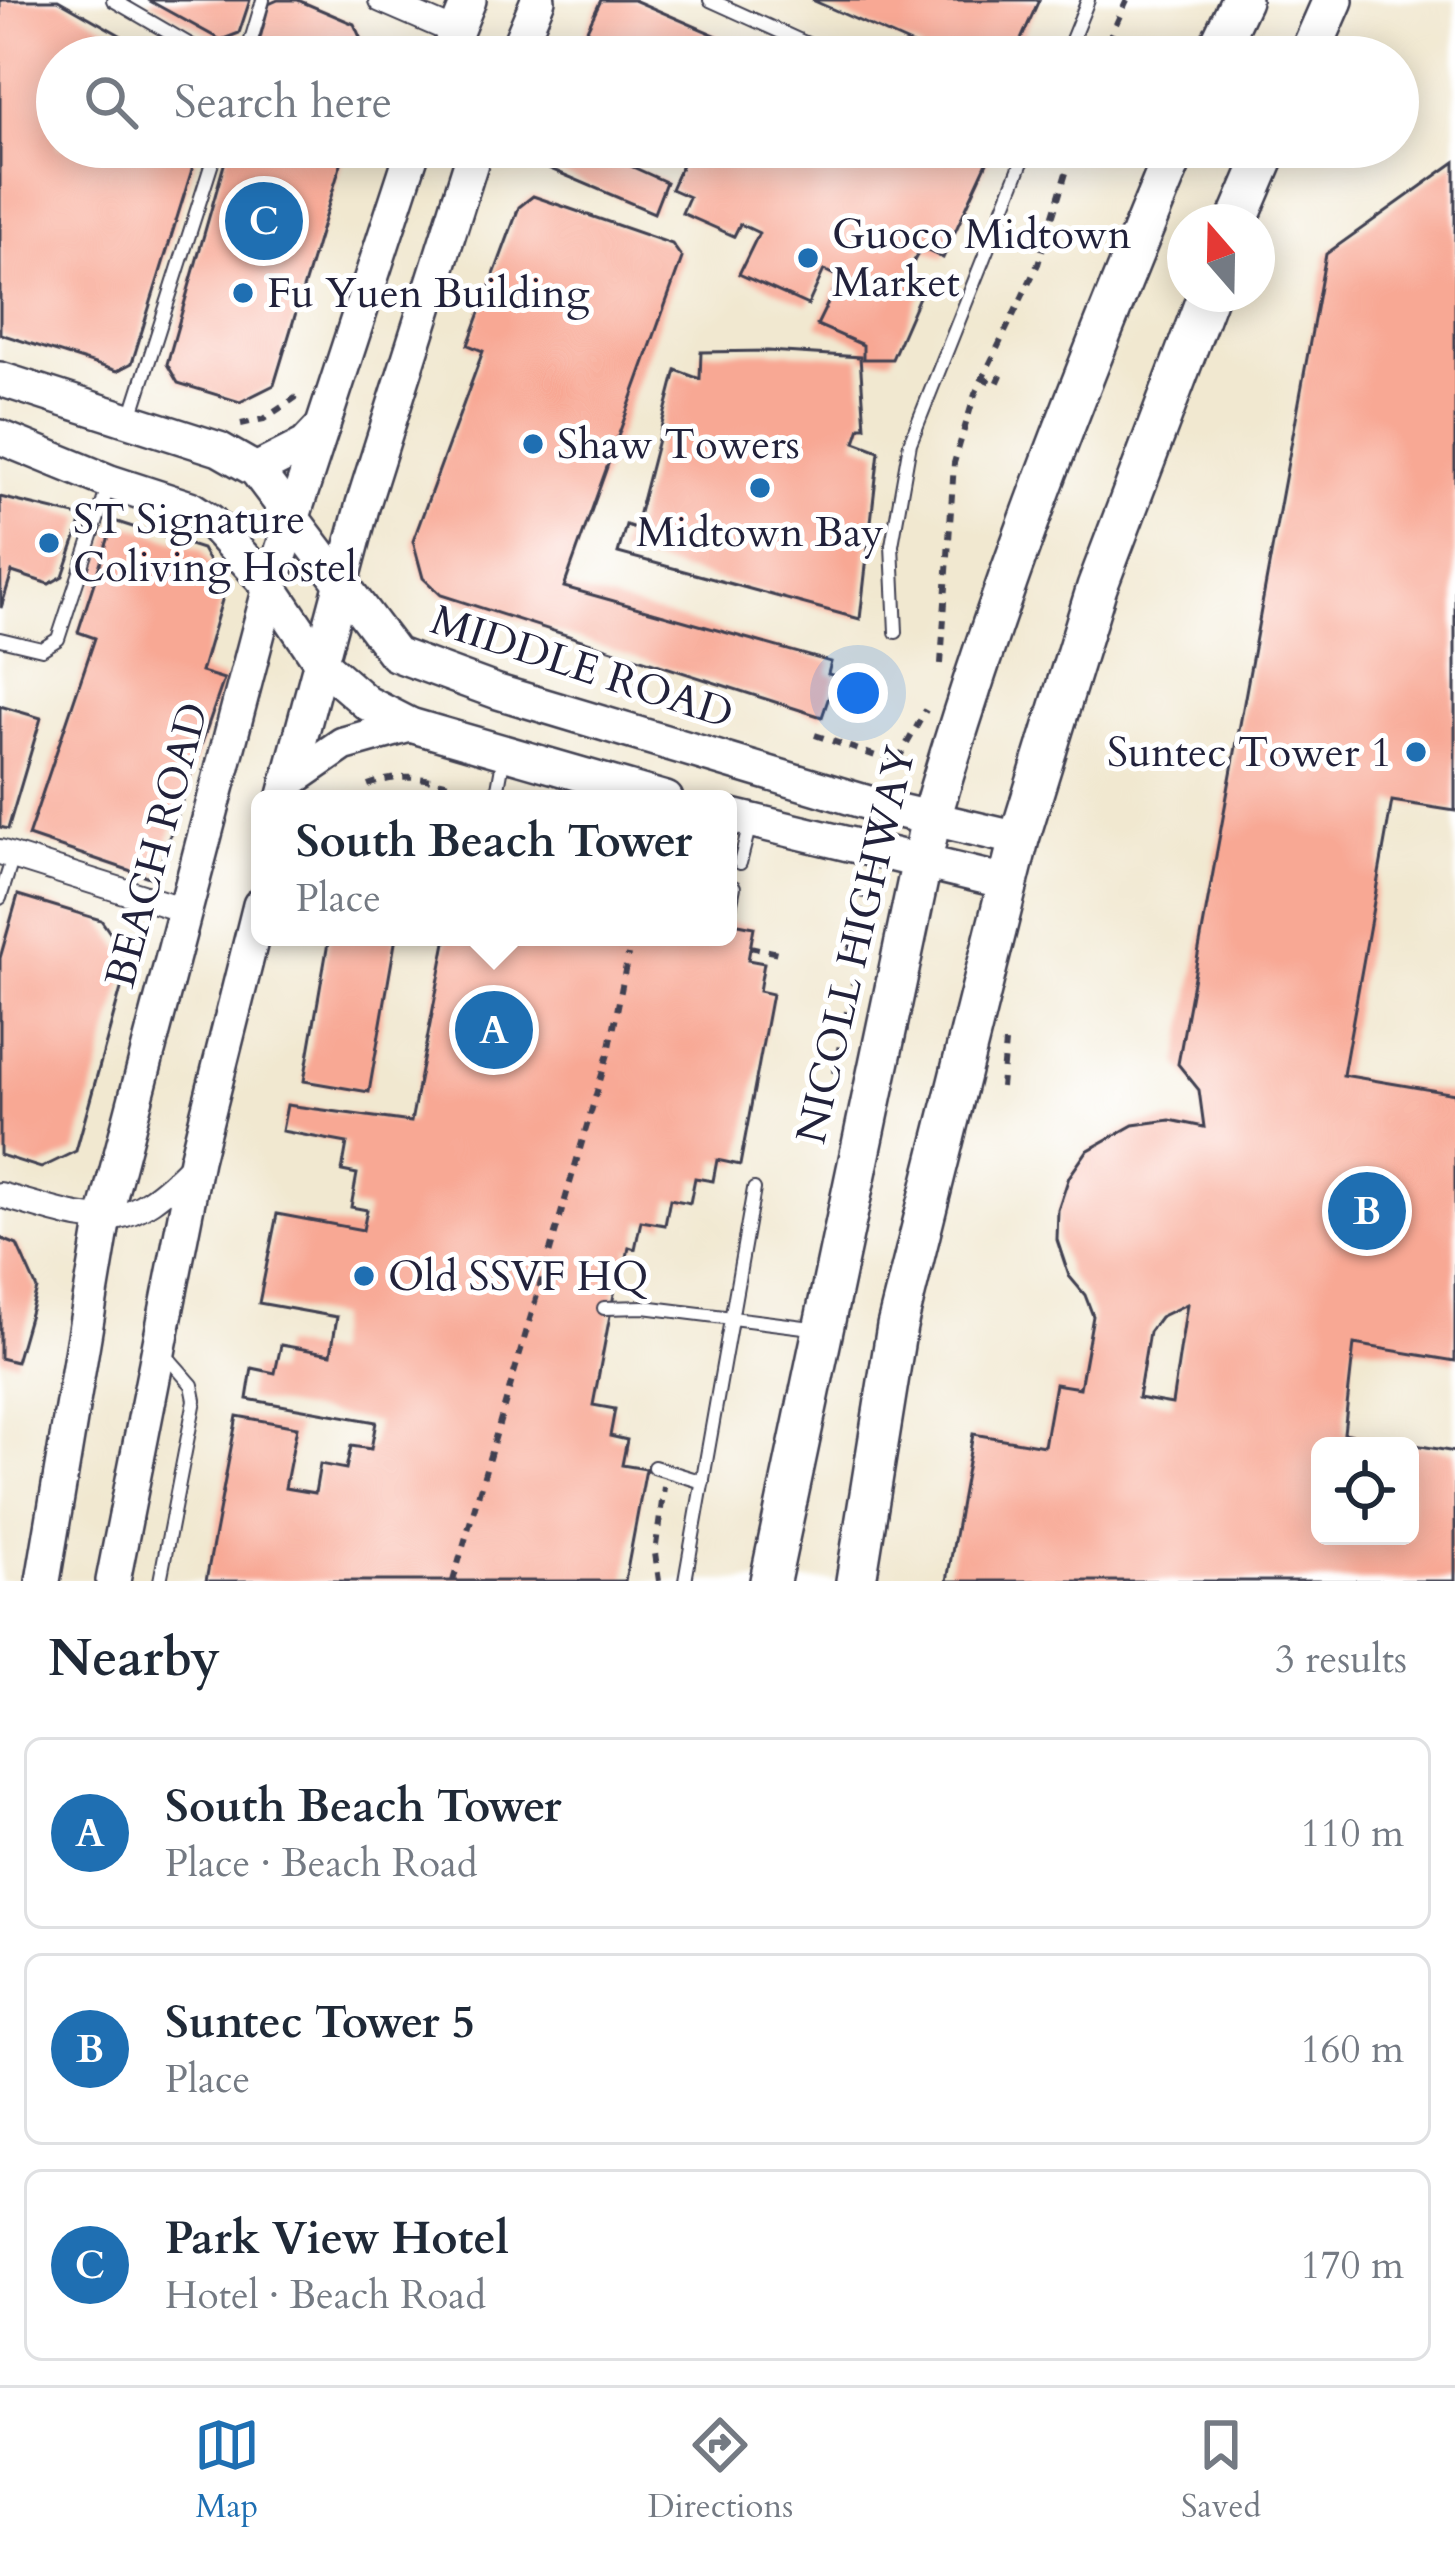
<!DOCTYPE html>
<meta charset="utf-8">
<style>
body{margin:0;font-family:Cardo,serif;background:#f2f2f3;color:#1f2937}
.controls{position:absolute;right:36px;bottom:36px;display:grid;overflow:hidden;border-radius:18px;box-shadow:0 6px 30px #0003}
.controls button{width:108px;height:108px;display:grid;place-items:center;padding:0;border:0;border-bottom:3px solid #e0e1e3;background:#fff;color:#1f2937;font:60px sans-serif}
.compass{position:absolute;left:1167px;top:204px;width:108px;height:108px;border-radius:50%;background:#fff;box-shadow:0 6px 30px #0003;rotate:340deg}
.you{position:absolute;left:858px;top:693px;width:42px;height:42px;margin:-30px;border:9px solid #fff;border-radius:50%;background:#1a73e8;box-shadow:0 0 0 18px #1a73e833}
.badge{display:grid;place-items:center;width:78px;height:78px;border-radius:50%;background:#1f6fb2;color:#fff;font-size:39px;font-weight:700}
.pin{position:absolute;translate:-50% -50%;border:6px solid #fff;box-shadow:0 3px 12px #0006}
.popup{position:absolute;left:251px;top:790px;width:486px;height:156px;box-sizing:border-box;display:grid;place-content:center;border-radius:18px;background:#fff;filter:drop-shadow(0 3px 9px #0005);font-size:39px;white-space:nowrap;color:#747a83}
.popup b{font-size:45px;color:#1f2937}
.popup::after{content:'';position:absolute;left:50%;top:100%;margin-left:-24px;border:24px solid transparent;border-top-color:#fff}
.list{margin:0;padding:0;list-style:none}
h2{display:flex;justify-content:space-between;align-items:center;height:156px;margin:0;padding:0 48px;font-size:51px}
h2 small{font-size:39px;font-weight:400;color:#747a83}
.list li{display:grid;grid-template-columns:78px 1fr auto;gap:36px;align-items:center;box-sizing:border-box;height:192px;margin:0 24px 24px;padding:0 24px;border:3px solid #e0e1e3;border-radius:18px}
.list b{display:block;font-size:45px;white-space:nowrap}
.list p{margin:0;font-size:39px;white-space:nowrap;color:#747a83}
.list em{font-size:39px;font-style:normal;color:#747a83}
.icon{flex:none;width:66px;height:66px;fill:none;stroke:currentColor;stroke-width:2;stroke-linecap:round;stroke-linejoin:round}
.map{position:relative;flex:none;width:1455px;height:1581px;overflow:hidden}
.search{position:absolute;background:#fff;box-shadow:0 6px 30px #0003;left:36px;right:36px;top:36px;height:132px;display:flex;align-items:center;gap:30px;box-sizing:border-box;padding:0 42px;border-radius:66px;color:#747a83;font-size:45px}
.sheet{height:804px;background:#fff}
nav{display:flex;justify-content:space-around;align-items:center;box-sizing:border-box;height:168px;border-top:3px solid #e0e1e3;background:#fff;font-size:33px;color:#747a83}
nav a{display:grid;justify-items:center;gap:6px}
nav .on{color:#1f6fb2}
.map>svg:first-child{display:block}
</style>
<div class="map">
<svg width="1455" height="1581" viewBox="0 0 1455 1581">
<rect width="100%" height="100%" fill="#fff"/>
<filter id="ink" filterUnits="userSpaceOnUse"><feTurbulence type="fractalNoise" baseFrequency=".00833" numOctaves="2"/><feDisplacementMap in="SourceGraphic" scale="24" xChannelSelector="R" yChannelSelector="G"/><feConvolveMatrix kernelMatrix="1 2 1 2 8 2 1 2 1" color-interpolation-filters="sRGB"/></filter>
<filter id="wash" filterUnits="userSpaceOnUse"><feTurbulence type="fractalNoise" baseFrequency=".004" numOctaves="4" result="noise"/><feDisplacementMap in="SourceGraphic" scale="48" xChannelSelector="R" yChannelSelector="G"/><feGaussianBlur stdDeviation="2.7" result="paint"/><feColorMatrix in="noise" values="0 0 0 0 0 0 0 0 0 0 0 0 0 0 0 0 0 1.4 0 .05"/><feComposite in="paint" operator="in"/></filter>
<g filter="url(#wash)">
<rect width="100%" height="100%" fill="#f1e8d0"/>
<g id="blocks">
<!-- building -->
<g fill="#f8a894" fill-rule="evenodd">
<path d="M0,0h58l101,57h-102v90h142l-67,216 -15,8 -117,-37z"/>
<path d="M148,0h102l-11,33 -18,7z"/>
<path d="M278,0h20l56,24 15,33h-114l14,-53z"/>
<path d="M601,0h33l95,41 -7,16h-41l-30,-14 -6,14h-71z"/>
<path d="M812,0h227l-26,57h-94l3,-8z"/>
<path d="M229,147h117l-72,238 -34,17 -62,-19 -11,-19z"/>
<path d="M533,147h72l-3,6 64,29 -12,31 -127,-54z"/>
<path d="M690,147h286l-2,5 15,6 -46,100 -22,-10 -6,11 -7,16 17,8 -33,76h-29v-14l-46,-20 23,-47 -16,-8 -16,35 -69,-31 20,-41 -19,-9 -6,12 -52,-23 7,-16 -18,-8z"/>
<path d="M1455,162v649l-63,-10 -49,274 112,19v267l-101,-17 -10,89 63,13h-87v90h90v-92l45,8v129h-508l26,-147 71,12 11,-62 25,4 13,-72 -8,-21 -16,-19 -12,-36 1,-30 11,-33 18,-26 46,-26 37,-5 34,7 -5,-37 -21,-26 148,-810zM1187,1304l-15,100 -34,-6 11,-66 11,-15z"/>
<path d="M533,196l139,48 10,14 -118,329 267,75 -3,12 8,2 -14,41 -381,-122 -18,-17 -10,-37 70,-190 -15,-6 51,-138z"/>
<path d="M768,351l92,6 5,70h-5l-5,15 24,9 -19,168 -242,-66 8,-28 9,3 41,-158 24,9 1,-27z"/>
<path d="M0,497l83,20 -20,59 -14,8 -37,-12 -11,36z"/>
<path d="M114,521l88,28 23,41 -24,82 23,7 -69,200 -127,-43 67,-198 -17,-6z"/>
<path d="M0,706l41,12 -33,111 -8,-2z"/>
<path d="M18,895l83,25 28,40 -53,191 -35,17 -41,-13v-197z"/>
<path d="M728,922l26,5 -6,33 16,3 -5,28 13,3 -32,171 -23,-5 -4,21 -18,-3 -5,25 -20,-4 -5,26 -24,-4 -6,28 -6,-2 -5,26h-6l-25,132 22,4 -5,27 17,4 -5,25 24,4 -21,112h-419l31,-165 60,11 -12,61 30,5 5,-29 26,5 5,-23 20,3 5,-27 -129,-23 5,-31 23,5 6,-28 50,9 6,-37 -78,-14 18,-89 86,16 4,-20 -16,-3 6,-33 -15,-3 5,-28 -65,-12 5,-26 124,17 36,-185h281z"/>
<path d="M329,937h67l-27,155 -65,-11z"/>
<path d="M0,1238l17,7 20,44 -21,73 -16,-4z"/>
</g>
</g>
</g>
<g filter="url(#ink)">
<use href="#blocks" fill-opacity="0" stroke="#414051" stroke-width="3"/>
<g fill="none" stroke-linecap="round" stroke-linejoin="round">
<defs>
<g id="service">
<path d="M113,0l98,57"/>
<path d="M710,0l115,52"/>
<path d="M246,57l17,-57"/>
<path d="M1065,57l23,-57"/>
<path d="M130,420l87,-273"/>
<path d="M896,632l-4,-87 18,-102 118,-296"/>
<path d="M0,639l42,10 16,-10 51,-155"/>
<path d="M496,799l8,-44"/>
<path d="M740,863l10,-39"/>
<path d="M0,898l13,-41"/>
<path d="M728,918l6,-31"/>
<path d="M604,1308l40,-1 176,22"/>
<path d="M654,1467l49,15"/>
<path d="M160,1581l35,-181 -3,-15 -29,-33"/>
<path d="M685,1581l69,-392"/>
</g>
<g id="minor">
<path d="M381,0l74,32"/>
<path d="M0,852l187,59"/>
<path d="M0,1195c96,26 118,47 195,-33"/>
</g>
<g id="secondary">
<path d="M446,57l23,-57"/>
<path d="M514,57l24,-57"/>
<path d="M0,379l219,70 37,21 139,184 103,38 384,115 137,32"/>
<path d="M0,437l110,45 80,26 20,13 60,66 52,77 45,39 43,22 256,74"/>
<path d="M256,470l49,-25 18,-19"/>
<path d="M288,782l55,-38 67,-19"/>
<path d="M284,799l79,-295 113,-357"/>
<path d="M728,815l282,68"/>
<path d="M43,1581l60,-358 167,-636 144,-440"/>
<path d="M113,1581l83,-421 64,-255"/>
</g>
<g id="trunk">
<path d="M1214,57l27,-57"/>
<path d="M1308,57l25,-57"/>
<path d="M1237,222l32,-75"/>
<path d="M770,1581l161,-763c66,-229 155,-451 246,-671"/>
<path d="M856,1581l41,-255 122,-487 78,-252 111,-293"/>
</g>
</defs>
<!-- service casing -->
<use href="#service" stroke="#414051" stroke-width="16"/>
<!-- minor casing -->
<use href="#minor" stroke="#414051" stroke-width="28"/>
<!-- secondary casing -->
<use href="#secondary" stroke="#414051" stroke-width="38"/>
<!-- trunk casing -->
<use href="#trunk" stroke="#414051" stroke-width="44"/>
<!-- path -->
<g stroke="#414051" stroke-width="6" stroke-dasharray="9 9" stroke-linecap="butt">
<path d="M1101,57l26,-57"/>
<path d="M1257,264l5,1 -3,9"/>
<path d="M982,378l15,6 4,-9"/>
<path d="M241,424l23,-5 34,-23"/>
<path d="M941,664l13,-201 21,-69 63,-130 36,-117"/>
<path d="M815,735l81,28 30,-53"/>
<path d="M368,785c40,-15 72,-4 112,8"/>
<path d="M750,947l28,6"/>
<path d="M850,951l17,-72"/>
<path d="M834,1073l22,-104"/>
<path d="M1001,1087l4,-44"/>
<path d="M453,1581l157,-534 18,-92"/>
<path d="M659,1581l-4,-28 9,-66"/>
</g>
<!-- service -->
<use href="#service" stroke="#fff" stroke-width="12"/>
<!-- minor -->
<use href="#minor" stroke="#fff" stroke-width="24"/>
<!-- secondary -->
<use href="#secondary" stroke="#fff" stroke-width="33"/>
<!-- trunk -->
<use href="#trunk" stroke="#fff" stroke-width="39"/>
</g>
</g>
<!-- markers -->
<g fill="#1f6fb2" stroke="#fff" stroke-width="4.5">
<circle cx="808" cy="258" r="12"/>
<circle cx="243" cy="293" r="12"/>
<circle cx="533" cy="444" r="12"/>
<circle cx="760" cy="488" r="12"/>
<circle cx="49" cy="543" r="12"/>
<circle cx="1416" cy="752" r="12"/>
<circle cx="364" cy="1276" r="12"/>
</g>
<g text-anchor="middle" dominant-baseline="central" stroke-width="10" stroke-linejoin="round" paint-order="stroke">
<!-- poi labels -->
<g font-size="42" fill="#22223b" stroke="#fff" text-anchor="start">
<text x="832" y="234">Guoco Midtown<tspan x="832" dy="48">Market</tspan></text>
<text x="267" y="293">Fu Yuen Building</text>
<text x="557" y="444">Shaw Towers</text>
<text x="73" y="519">ST Signature<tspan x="73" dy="48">Coliving Hostel</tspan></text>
<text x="760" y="532" text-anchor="middle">Midtown Bay</text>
<text x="1392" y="752" text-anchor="end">Suntec Tower 1</text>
<text x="388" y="1276">Old SSVF HQ</text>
</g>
<!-- street labels -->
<g font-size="42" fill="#22223b" stroke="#fff">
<text transform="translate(582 667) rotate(18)">MIDDLE ROAD</text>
<text transform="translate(157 845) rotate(-75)">BEACH ROAD</text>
<text transform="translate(856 945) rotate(-77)">NICOLL HIGHWAY</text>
</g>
</g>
</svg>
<div class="controls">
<button><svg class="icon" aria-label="locate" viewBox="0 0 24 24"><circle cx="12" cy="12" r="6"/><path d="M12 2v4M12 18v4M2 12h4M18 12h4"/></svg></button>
</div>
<svg class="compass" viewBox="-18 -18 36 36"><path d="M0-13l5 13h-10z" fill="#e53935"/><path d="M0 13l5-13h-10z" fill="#747a83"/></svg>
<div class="you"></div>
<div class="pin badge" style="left:494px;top:1030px">A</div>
<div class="popup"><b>South Beach Tower</b>Place</div>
<div class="pin badge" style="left:1367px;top:1211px">B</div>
<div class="pin badge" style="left:264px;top:221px">C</div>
<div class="search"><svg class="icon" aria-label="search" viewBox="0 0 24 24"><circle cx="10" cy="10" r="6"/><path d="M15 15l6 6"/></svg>Search here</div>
</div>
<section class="sheet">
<h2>Nearby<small>3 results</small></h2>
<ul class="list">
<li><span class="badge">A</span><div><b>South Beach Tower</b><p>Place · Beach Road</p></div><em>110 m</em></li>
<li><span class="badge">B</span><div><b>Suntec Tower 5</b><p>Place</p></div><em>160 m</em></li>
<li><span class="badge">C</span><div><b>Park View Hotel</b><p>Hotel · Beach Road</p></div><em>170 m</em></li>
</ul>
</section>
<nav>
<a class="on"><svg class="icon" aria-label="map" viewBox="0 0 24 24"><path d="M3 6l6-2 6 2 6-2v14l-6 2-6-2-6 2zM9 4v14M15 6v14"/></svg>Map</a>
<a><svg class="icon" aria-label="directions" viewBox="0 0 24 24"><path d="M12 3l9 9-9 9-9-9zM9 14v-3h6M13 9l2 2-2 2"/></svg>Directions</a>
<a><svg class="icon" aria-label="saved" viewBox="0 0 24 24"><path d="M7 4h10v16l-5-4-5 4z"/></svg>Saved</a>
</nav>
